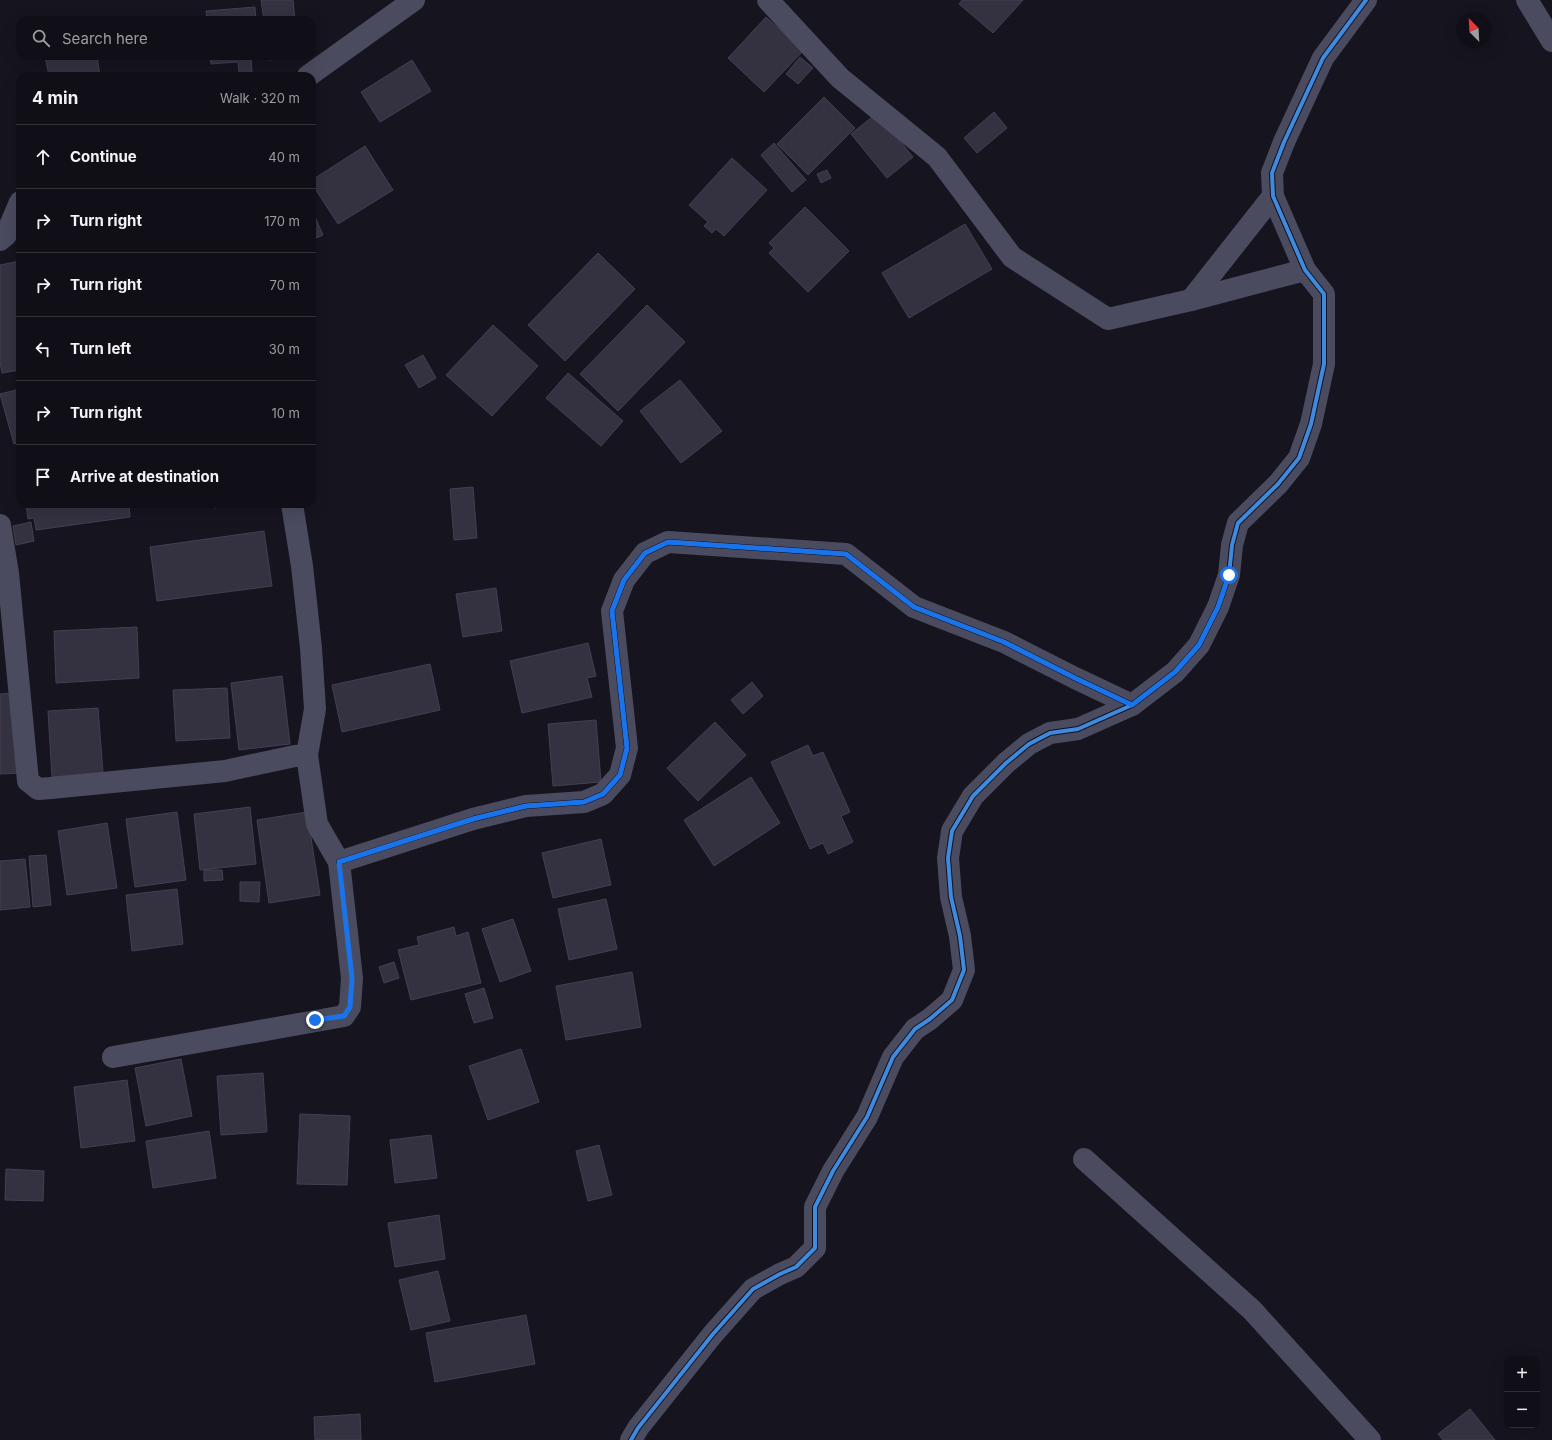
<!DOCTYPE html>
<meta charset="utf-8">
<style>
body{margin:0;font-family:Inter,sans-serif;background:#1e1d24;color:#f1f3f6}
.controls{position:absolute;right:12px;bottom:12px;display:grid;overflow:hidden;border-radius:8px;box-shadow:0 4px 16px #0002}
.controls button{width:36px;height:36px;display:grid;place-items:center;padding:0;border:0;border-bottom:1px solid #302f36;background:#100f17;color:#f1f3f6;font:20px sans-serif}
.compass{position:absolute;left:1456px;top:12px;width:36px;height:36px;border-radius:50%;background:#100f17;box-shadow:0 4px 16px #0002;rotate:336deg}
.stop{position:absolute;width:12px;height:12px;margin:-9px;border:3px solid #1a73e8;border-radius:50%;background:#fff}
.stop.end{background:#1a73e8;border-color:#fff;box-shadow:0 1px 4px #0008}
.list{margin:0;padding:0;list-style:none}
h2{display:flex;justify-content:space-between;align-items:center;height:52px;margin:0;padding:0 16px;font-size:17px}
h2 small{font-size:13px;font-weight:400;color:#9c9ca1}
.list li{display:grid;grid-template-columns:26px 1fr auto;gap:12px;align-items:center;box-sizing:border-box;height:64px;padding:0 16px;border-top:1px solid #302f36}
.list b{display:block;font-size:15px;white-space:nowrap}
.list em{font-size:13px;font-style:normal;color:#9c9ca1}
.icon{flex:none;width:22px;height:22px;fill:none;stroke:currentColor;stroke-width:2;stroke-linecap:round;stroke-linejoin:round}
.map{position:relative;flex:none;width:1552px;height:1440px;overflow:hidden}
.search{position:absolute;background:#100f17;box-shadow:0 4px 16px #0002;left:16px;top:16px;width:300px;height:44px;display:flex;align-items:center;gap:10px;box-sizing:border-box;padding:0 14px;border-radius:12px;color:#9c9ca1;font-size:15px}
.panel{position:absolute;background:#100f17;box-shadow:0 4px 16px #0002;left:16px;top:72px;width:300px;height:436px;border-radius:12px}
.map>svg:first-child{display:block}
</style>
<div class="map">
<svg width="1552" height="1440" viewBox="0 0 1552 1440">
<rect width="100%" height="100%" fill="#16141f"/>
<!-- building -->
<g fill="#343241" stroke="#424052">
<path d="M261,0h32l2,20h-31z"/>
<path d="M962,0h61l-30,33 -34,-29z"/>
<path d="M255,7l1,13h-49l-1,-9z"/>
<path d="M766,17l37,34 -39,41 -36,-34z"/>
<path d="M45,56h52l3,20h-51z"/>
<path d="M210,56h48l1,2h-8l1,14 -13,1 -1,-11 -27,2z"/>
<path d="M267,56h32v1l-31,3z"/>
<path d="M800,57l13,11 -15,16 -12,-10z"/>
<path d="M412,60l19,31 -51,31 -19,-30z"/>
<path d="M824,97l31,31 -47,47 -31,-31z"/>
<path d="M994,112l13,16 -30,25 -13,-15z"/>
<path d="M877,113l36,44 -26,21 -36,-44z"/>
<path d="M774,143l32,37 -14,12 -31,-37z"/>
<path d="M365,146l28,44 -55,34 -26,-40v-4z"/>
<path d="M732,158l35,32 -43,46 -8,-7 -4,4 -8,-7 4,-4 -19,-17z"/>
<path d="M827,170l4,8 -10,5 -4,-9z"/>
<path d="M805,207l44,44 -41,41 -39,-39 5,-5 -5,-5z"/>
<path d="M312,210l11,25 -11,5z"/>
<path d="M965,224l27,45 -83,49 -27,-45z"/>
<path d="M598,253l37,36 -70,72 -37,-36z"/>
<path d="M20,261v109l-18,3 -2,-11v-97z"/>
<path d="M647,305l38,37 -67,69 -38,-37z"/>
<path d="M493,325l45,41 -46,50 -46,-41z"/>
<path d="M423,355l13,23 -17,10 -14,-23z"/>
<path d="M568,373l55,48 -22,25 -55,-48z"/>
<path d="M680,380l42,51 -41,32 -41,-52z"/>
<path d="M20,389v53l-6,2 -14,-50z"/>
<path d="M473,487l4,51 -23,2 -4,-51z"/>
<path d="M26,504h103l1,13 -94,13 -2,-12 -6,1z"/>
<path d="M214,504h33l-33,4z"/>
<path d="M31,522l3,19 -18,4 -3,-19z"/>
<path d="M264,531l8,55 -115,15 -7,-54z"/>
<path d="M496,588l6,43 -39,6 -7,-43z"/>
<path d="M137,627l2,51 -83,5 -2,-52z"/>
<path d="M588,643l8,33 -9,2 5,19 -70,16 -12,-52z"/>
<path d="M430,664l10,46 -98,22 -10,-47z"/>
<path d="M282,676l8,68 -51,6 -8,-67z"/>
<path d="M752,682l11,14 -20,18 -12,-14z"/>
<path d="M227,688l3,50 -54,3 -3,-51z"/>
<path d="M14,693l6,80 -20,1v-80z"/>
<path d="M98,708l5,65 -51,4 -4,-66z"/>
<path d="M596,720l5,62 -48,4 -5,-62z"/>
<path d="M715,722l31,33 -48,46 -31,-33z"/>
<path d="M808,745l5,11 10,-4 27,60 -9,4 12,26 -25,12 -5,-11 -13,6 -39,-87z"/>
<path d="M751,777l29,46 -66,43 -30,-46z"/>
<path d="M250,807l6,57 -56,6 -6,-56z"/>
<path d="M177,812l9,68 -51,7 -9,-68z"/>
<path d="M307,812l13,83 -51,8 -12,-83z"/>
<path d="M107,823l10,65 -50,7 -9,-64z"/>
<path d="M601,839l10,46 -58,13 -11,-45z"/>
<path d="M46,855l5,50 -18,2 -4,-51z"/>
<path d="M25,859l5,48 -30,3v-49z"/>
<path d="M204,870h18l1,10 -19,1z"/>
<path d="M240,882h20l-1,20 -19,-1z"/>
<path d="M177,889l6,55 -51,7 -6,-56z"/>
<path d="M606,899l11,50 -48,11 -11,-51z"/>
<path d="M513,919l18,52 -31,11 -18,-53z"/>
<path d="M454,927l2,9 12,-4 13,51 -70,17 -13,-50 21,-5 -2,-8z"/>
<path d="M394,962l5,16 -15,5 -5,-16z"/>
<path d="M632,972l9,55 -75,13 -10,-54z"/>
<path d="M484,988l9,30 -19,5 -9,-29z"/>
<path d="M521,1049l18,53 -51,18 -19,-54z"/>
<path d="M181,1059l11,57 -46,10 -11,-58z"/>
<path d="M263,1073l4,59 -46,3 -4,-59z"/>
<path d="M127,1080l8,61 -54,7 -7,-61z"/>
<path d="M300,1114l50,2 -3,69 -50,-1z"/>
<path d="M209,1131l7,47 -63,10 -7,-47z"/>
<path d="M431,1135l6,43 -42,5 -5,-43z"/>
<path d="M599,1145l13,50 -24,6 -12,-50z"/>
<path d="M6,1169l38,2 -1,30 -38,-1z"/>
<path d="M439,1215l6,44 -50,8 -7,-44z"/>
<path d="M438,1271l12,50 -39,9 -12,-50z"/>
<path d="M526,1315l9,49 -100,18 -9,-49z"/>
<path d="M1470,1409l25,31h-52l-5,-6z"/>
<path d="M360,1414l1,26h-46l-1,-23z"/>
</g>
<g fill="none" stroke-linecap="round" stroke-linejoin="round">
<!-- street -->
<g stroke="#4a4b5f" stroke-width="22">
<path d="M768,0l72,78 97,79 75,100 96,62 83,-19 114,-30"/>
<path d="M1527,0l25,41"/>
<path d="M308,76l106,-76"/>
<path d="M0,240l6,-5 14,-33"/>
<path d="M1191,300l82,-104"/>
<path d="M292,504l10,62 9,82 4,61 -8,46"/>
<path d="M0,525l8,48 20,208 10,8 13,-1 174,-17 70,-15 12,-1 10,69 22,38 13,116 -2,29 -6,9 -231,41"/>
<path d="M339,862l134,-43 53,-13 58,-4 19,-8 17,-19 7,-27 -15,-137 12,-31 21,-27 23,-11 178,12 68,53 90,35 71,36 57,27"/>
<path d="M1084,1159l168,151 118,130"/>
<path d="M631,1440l7,-12 75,-94 40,-45 27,-15 16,-7 19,-19v-41l18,-36 34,-54 26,-60 22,-28 15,-10 22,-19 12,-30 -4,-34 -9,-39 -3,-39 4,-27 21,-35 33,-33 23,-19 21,-11 28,-4 54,-24 43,-33 24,-27 19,-38 11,-32 3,-30 6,-22 40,-39 21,-26 12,-34 13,-60v-70l-19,-24 -32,-74 -1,-23 12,-31 39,-84 43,-58"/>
</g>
<defs>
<g id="cycleway">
<path d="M339,862l134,-43 53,-13 58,-4 19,-8 17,-19 7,-27 -15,-137 12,-31 21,-27 23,-11 178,12 68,53 90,35 71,36 57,27"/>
<path d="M631,1440l7,-12 75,-94 40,-45 27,-15 16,-7 19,-19v-41l18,-36 34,-54 26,-60 22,-28 15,-10 22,-19 12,-30 -4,-34 -9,-39 -3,-39 4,-27 21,-35 33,-33 23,-19 21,-11 28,-4 54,-24 43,-33 24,-27 19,-38 11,-32 3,-30 6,-22 40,-39 21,-26 12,-34 13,-60v-70l-19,-24 -32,-74 -1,-23 12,-31 39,-84 43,-58"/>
</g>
</defs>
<!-- cycleway casing -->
<use href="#cycleway" stroke="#121023" stroke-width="6"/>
<!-- cycleway -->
<use href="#cycleway" stroke="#408adc" stroke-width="4"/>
</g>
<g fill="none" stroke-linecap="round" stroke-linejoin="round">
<!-- route -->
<path stroke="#1a73e8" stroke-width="5" d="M315,1020l29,-4 6,-9 2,-29 -13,-116 134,-43 53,-13 58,-4 19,-8 17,-19 7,-27 -15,-137 12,-31 21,-27 23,-11 178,12 68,53 90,35 71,36 57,27 43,-33 24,-27 19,-38 11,-32"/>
</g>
</svg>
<div class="controls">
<button>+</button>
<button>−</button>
</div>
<svg class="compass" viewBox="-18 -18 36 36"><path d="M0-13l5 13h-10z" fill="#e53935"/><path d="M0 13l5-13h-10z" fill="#9c9ca1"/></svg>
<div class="stop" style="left:1229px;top:575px"></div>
<div class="stop end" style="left:315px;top:1020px"></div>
<div class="search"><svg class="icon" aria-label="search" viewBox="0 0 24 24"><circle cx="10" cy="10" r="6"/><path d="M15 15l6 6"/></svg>Search here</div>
<section class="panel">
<h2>4 min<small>Walk · 320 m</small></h2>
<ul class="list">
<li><svg class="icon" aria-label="ahead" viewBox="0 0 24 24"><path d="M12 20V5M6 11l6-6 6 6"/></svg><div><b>Continue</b></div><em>40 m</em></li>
<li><svg class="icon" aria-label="right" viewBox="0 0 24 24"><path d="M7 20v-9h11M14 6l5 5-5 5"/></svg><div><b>Turn right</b></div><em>170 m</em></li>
<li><svg class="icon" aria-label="right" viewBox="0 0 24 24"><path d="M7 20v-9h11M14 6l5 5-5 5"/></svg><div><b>Turn right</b></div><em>70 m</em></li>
<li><svg class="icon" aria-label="left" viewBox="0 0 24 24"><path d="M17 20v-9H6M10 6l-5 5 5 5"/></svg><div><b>Turn left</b></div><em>30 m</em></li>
<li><svg class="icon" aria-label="right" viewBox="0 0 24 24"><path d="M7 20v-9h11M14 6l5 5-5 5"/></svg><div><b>Turn right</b></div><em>10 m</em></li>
<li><svg class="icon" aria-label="arrive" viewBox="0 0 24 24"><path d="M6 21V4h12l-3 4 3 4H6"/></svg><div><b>Arrive at destination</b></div></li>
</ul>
</section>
</div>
